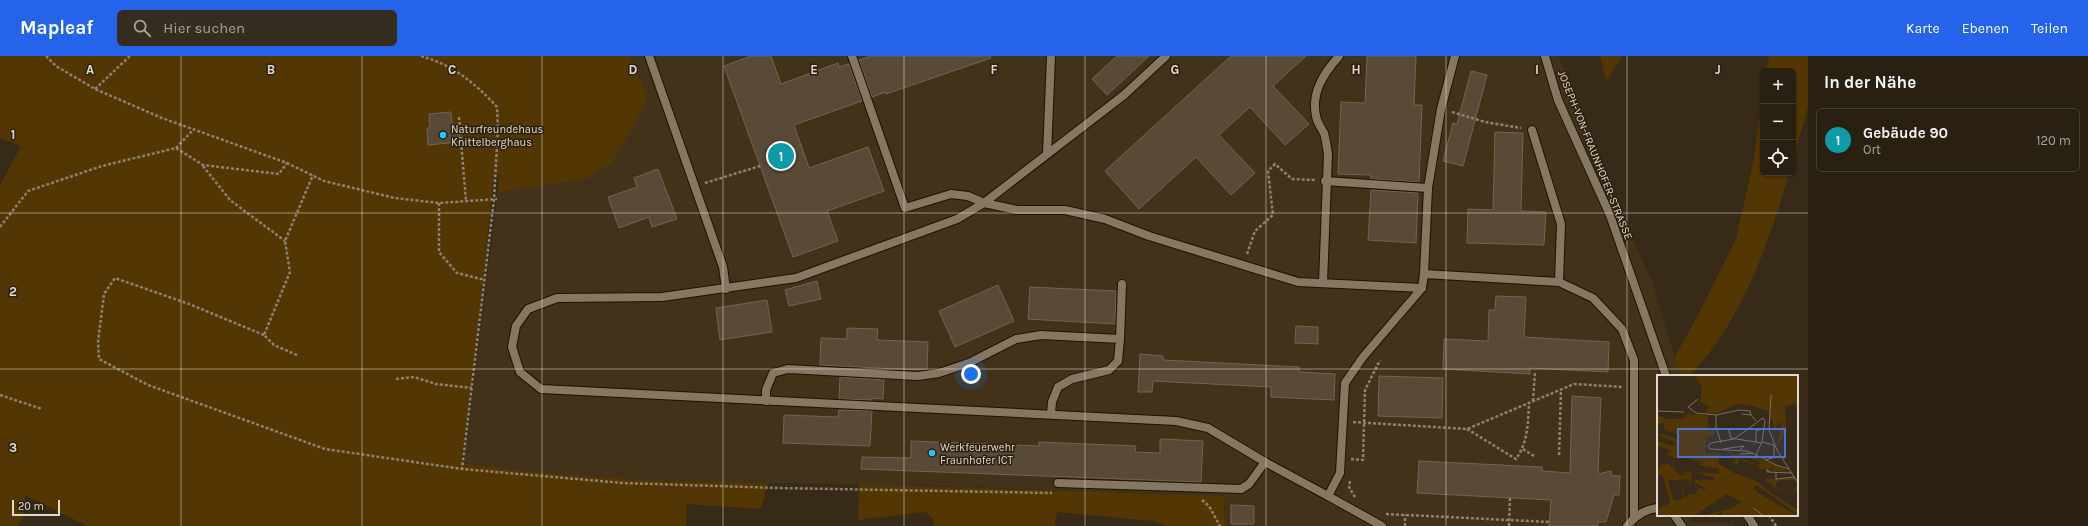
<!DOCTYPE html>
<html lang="de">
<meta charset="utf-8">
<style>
body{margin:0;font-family:Karla,sans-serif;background:#352d20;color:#f1f3f6}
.controls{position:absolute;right:12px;top:12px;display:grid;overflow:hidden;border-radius:6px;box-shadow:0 1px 3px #0004}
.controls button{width:36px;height:36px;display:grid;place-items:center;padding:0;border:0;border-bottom:1px solid #453e32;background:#292012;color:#f1f3f6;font:20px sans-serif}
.scale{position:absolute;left:12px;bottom:10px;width:48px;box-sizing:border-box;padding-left:4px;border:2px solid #e2dacf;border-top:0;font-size:11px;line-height:14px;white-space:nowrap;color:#e2dacf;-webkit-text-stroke:3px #2c200f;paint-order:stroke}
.you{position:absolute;left:971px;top:318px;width:14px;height:14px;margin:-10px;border:3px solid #fff;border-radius:50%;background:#1a73e8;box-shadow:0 0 0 6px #1a73e833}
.badge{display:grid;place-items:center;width:26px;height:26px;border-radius:50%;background:#2563eb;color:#fff;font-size:13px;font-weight:700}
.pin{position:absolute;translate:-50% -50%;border:2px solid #fff;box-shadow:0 1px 4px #0006}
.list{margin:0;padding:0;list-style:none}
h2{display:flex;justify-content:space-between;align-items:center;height:52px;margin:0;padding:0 16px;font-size:17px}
h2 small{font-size:13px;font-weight:400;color:#a5a39f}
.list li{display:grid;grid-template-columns:26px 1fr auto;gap:12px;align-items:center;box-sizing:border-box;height:64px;margin:0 8px 8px;padding:0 8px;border:1px solid #453e32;border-radius:6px}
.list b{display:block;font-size:15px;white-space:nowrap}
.list p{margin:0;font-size:13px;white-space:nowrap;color:#a5a39f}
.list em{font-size:13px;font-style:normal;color:#a5a39f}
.icon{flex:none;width:22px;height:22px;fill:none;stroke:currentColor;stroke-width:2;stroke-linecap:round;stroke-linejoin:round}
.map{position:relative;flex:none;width:1808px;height:470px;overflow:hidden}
header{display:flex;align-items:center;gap:24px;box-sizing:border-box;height:56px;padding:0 20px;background:#2563eb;color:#fff}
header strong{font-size:19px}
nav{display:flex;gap:22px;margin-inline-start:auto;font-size:14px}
.search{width:280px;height:36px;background:#352d20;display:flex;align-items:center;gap:10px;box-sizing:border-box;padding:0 14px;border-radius:6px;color:#a5a39f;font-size:15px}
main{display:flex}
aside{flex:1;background:#292012}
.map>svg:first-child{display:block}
</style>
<header>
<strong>Mapleaf</strong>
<div class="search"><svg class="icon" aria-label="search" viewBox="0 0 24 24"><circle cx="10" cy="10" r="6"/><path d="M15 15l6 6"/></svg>Hier suchen</div>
<nav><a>Karte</a><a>Ebenen</a><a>Teilen</a></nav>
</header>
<main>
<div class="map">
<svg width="1808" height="470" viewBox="0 0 1808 470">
<rect width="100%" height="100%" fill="#372a18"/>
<!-- built -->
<path fill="#423219" d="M507,0h1052l44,120 49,105 28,95h-22v139h32v7l43,1 1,3h-509l-1,-30 -286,-10 -279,-5 -113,-8 -82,-10 33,-264z"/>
<!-- green -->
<g fill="#523603">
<path d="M0,0h629l19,42 -35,64 -28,17 -87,13 1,-18 -5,-1 -16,156 -17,134 85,10 113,8 109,2 -7,26 -74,-5 -1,22h-599l-62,-31 -2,22 -5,9h-18v-341l21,-39 -21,-8z"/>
<path d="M1600,0h23l-17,25z"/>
<path d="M1769,0h39v51l-15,53v-89h-27z"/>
<path d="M1763,38v79h26c-19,68 -49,153 -100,203h-9l-6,-18 23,-41 39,-78 18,-81z"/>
<path d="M859,428l365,12 1,30h-59l-13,-5 -96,-9 -2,14h-121l-1,-7 -7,-7 -68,8z"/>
</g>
<!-- building -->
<g fill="#584a37" stroke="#736451">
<path d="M751,0h20l10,28 57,-21 1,4 10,-3 13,37 -68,24 15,43 59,-21 16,44 -57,20 11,30 -45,16 -69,-191z"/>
<path d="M871,0h119l1,2 -105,36v-2l-14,5 -13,-37z"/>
<path d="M1117,0h32l-42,39 -15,-16z"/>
<path d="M1231,0h75l-33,30 36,38 -24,21 -35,-38 -31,28 36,38 -24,22 -35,-38 -57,52 -34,-38z"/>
<path d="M1367,0h49l-2,49h8l-3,77 -48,-3v-4l-33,-1 3,-72 24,1z"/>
<path d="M1471,15l16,4 -24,91 -20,-5 10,-38 4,1z"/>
<path d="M451,56l1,12h6l2,18 -32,3 -1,-17h3l-1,-14z"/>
<path d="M1495,76l28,1 -2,78 25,1 -2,33 -77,-2 1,-34 25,1z"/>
<path d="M658,113l19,50 -25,8 -3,-10 -30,11 -11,-31 29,-10 -3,-9z"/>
<path d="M1371,134l47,3 -2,50 -48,-3z"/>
<path d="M817,225l4,18 -32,7 -4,-16z"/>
<path d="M998,229l16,36 -59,26 -16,-36z"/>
<path d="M1030,231l86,4 -1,33 -87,-5z"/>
<path d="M1496,240l30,1 -2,40 85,5 -1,30 -78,-4v6l-87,-5 1,-30 44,2 1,-31h6z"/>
<path d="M767,244l5,32 -52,8 -4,-32z"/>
<path d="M1296,270l22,1v17l-23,-1z"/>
<path d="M847,272l31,1 -1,11 51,2 -1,27 -9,1 -98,-5 1,-27 26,1z"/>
<path d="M1140,298l23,2v4l136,7v5l36,2 -1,26 -63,-3v-10l-118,-6 -1,11h-14z"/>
<path d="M1379,320l64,2 -1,40 -64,-2z"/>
<path d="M840,321l44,3 -1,19 -11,-1v2l-33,-1z"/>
<path d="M1572,340l29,2 -3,76 13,-3 1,5h8l-1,19h-5l-8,27h-8v4h-49l2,-26 -134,-7 2,-32 123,6v4l28,2z"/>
<path d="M839,354l33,1 -2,35 -87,-3 1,-28 54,2z"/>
<path d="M1160,383l43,2 -2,41 -340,-13 1,-12 49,1v-17l128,5v-4l97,4 -1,6 25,1z"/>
<path d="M1231,449l23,1v18h-23z"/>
</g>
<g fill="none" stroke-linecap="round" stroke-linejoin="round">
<defs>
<g id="lane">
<path d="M649,0l74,211 3,22"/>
<path d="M852,0l53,152 46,-14 17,2 16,7 33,7h48l40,9 44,17 149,46 124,6"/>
<path d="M1545,0l13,44 52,115 56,161"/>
<path d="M1532,74l29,94 -2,58"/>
<path d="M1047,98l4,-98"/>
<path d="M1325,125l103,7"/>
<path d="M1424,218l135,8 34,16 29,31 12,31v157"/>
<path d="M1323,227l5,-129c-1,-6 -2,-14 -4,-21 -3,-5 -7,-11 -8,-17 -5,-24 8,-43 23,-60"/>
<path d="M1120,283l2,-55"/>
<path d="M766,345v-11l7,-17 15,-4 130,7 21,-3 30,-10 47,-24 25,-4 79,4 -2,22 -9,9 -37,9 -14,8 -6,15 -1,12"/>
<path d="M1058,427l183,6 8,-5 16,-22"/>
<path d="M1674,459l8,11"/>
<path d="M1627,470c8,-10 18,-17 31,-18"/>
</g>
<g id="street">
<path d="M1166,0l-42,39 -140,108 -27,16 -161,59 -134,19 -105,1 -29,11 -12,17 -4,21 8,25 21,17 635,32 32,7 57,34 63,34"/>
<path d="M1747,459l7,11"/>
<path d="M1382,470l-54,-30 12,-23 5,-90 18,-26 59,-69 2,-14 4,-86 13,-79 14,-53"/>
</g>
</defs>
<!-- lane casing -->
<use href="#lane" stroke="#1e1203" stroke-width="10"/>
<!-- street casing -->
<use href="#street" stroke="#1e1203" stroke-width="10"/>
<!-- path -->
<g stroke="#8c8173" stroke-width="2.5" stroke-dasharray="3 2" stroke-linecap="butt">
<path d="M46,0l10,10 39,23 67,29 125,45 37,18 71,17 44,5 58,-4"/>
<path d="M421,0c32,9 54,27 76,51l1,21 -4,71 -32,270"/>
<path d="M95,33l35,-33"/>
<path d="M1452,56l33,10 36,6"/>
<path d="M459,61l7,84"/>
<path d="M176,92l17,-18"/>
<path d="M203,110l27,34 55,41"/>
<path d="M705,127l55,-17"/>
<path d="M439,147v49l18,21 28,7"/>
<path d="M0,171l28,-36 74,-25 74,-18 27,17 76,9 8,-11"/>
<path d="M1247,198l8,-23 18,-16 -5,-44 7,-7 17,15 23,1"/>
<path d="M264,279l-75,-31 -74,-26 -11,16 -6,48 1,17 49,26 177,64 137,20 161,14 156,5 273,5"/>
<path d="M297,299l-23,-10 -10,-10 26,-63 -5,-31 28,-66"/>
<path d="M396,323l18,-2 22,7 36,4"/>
<path d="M0,339l42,14"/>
<path d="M1533,345l2,-29"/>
<path d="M1353,366l114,7 107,-45 49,3"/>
<path d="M1467,373l49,30c12,-17 12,-36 13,-56"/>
<path d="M1523,393l11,7"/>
<path d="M1559,399l2,-65"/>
<path d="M1351,403l12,1 2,-70 15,-30"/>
<path d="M1350,425l-1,6 6,10"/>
<path d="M1202,444l7,6 11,20"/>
<path d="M1386,458l163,8"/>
<path d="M1769,459l7,11"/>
<path d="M1405,470v-11"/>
<path d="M1509,470l1,-28"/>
</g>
<!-- lane -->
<use href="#lane" stroke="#867763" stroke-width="8"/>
<!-- street -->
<use href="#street" stroke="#867763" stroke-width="8"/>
</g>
<!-- grid -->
<path fill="none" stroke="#e2dacf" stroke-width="1" stroke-opacity="0.55" d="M181,0v470M362,0v470M542,0v470M723,0v470M904,0v470M1085,0v470M1266,0v470M1446,0v470M1627,0v470M0,157h1808M0,313h1808"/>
<!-- markers -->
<g fill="#20c9fd" stroke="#2c200f" stroke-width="1.5">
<circle cx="443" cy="79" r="4"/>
<circle cx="932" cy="397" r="4"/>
</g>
<g text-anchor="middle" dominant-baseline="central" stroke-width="3" stroke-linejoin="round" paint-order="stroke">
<!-- poi labels -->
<g font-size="11" fill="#e2dacf" stroke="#2c200f" text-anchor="start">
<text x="451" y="73">Naturfreundehaus<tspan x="451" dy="13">Knittelberghaus</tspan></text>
<text x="940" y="391">Werkfeuerwehr<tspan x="940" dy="13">Fraunhofer ICT</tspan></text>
</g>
<!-- street labels -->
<g font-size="11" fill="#e2dacf" stroke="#2c200f">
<text transform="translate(1595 99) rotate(68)">JOSEPH-VON-FRAUNHOFER-STRASSE</text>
</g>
</g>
<!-- overview -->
<g transform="translate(1657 319)">
<rect width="141" height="141" fill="#372a18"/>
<path d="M37,0h104v41l-3,-12 -10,2 1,24 -9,18 5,-27 -9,10v-11l-4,-1v-8l-20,-6 -12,-1 -19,9 -14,1 5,-7 -9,-6 2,-13zM30,39l21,1v11l8,6 -4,4 -5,1 -2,16 18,1 -4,2 -1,7 16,10 21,7 16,13 3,-7 -10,-7 30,-1 4,6v8l-4,-2 3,-6 -2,-4h-16l-4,6 23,12 -24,-11 -3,6 25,16 2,-5v12h-75l-2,-4 -4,2 1,2h-16l30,-8 9,-6 -14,-8 -33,22h-33l-1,-3v3h-3v-7l13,-6 -7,-27 -6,-2 3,-9 9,-1 12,12 8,-5 3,1 -2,18 -1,-11 -21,2 6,20 9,-2 -2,-14 4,13 5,-4h6l2,-6 10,2 -14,-8 1,-3 6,3 2,-3 10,2 1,-3 -19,-6 25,2 -2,-5 -21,-4 6,-2 -23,-8 1,4 -7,-1 -7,-3 3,-5 -13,-4v-5l16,5 2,-4 -15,-6 1,-3 16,6 2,-4 -15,-6 1,-6h-5l-3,5v-13l9,4h17zM99,110l40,28v2l-37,-22 -6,-5zM72,79l21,1 41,17 -17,-1 -1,-5 -1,5 -3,-3 -9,1 -3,-4 -15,-4 1,-2 15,6 2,-3 -14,-5 -6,-1 -2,9 -4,-2 2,-5z" fill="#523603" fill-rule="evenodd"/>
<path fill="none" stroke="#7b7061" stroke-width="1" d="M114,20l-2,35 8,20 21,33M41,24l-10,8 8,6 20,2v12l5,16M0,36l27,1M85,39l9,1 5,6M59,40l23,-5 11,1 1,4M71,53l3,10 30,5M99,67v-11l8,-3M105,67l12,3v11M66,74l21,-3 -4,4M83,79l13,-1M99,80l-9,-4 -37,-2 -2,-3 3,-3 23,-4 29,-21 2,3 -3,21 -6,13 20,10 13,4M108,85l15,-4M113,97l-3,-3v3l25,1M119,97v7l19,-2M96,133l11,8"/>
<path fill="#4e71d6" fill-opacity="0.15" stroke="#4e71d6" stroke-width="2" d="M21,54h107v28h-107z"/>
<rect width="141" height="141" fill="none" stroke="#e2dacf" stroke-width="2"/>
</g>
<g font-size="13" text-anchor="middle" font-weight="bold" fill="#e2dacf" stroke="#2c200f" stroke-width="3" stroke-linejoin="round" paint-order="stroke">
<text x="90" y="18">A</text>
<text x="271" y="18">B</text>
<text x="452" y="18">C</text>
<text x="633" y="18">D</text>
<text x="814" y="18">E</text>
<text x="994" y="18">F</text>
<text x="1175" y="18">G</text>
<text x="1356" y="18">H</text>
<text x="1537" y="18">I</text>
<text x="1718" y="18">J</text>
<text x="13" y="83">1</text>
<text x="13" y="240">2</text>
<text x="13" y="396">3</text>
</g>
</svg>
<div class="controls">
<button>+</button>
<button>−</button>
<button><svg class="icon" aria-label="locate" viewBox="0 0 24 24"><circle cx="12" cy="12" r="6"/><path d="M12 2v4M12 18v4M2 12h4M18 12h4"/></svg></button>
</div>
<div class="scale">20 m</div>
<div class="you"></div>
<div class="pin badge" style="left:781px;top:100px;background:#0f9aa8">1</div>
</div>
<aside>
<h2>In der Nähe<small></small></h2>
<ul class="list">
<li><span class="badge" style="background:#0f9aa8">1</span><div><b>Gebäude 90</b><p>Ort</p></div><em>120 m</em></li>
</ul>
</aside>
</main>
